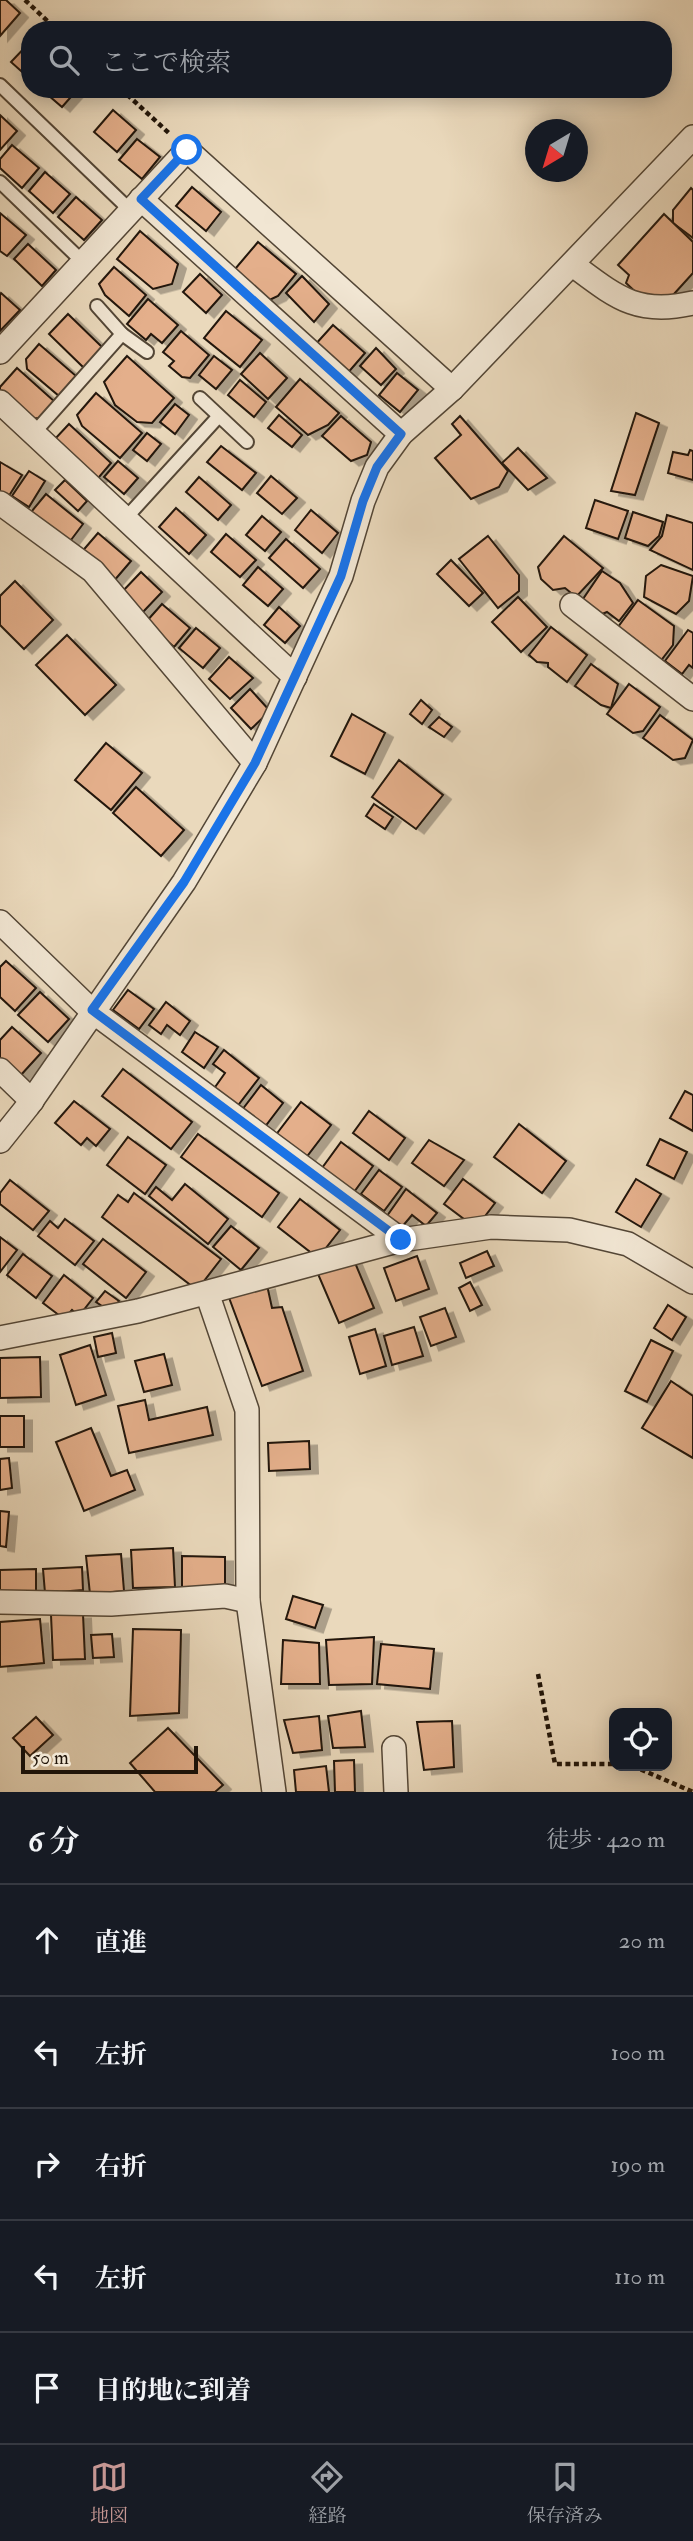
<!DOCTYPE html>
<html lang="ja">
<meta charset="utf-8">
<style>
body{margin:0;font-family:"IM FELL Double Pica","Noto Serif JP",serif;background:#20242c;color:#f1f3f6}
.controls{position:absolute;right:21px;bottom:21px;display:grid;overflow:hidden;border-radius:14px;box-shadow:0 4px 18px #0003}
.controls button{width:63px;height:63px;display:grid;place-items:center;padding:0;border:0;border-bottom:2px solid #363941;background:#171b24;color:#f1f3f6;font:35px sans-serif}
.compass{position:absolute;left:525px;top:119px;width:63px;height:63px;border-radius:50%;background:#171b24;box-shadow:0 4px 18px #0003;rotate:218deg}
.scale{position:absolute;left:21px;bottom:18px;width:177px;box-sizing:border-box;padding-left:7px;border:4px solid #211509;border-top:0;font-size:19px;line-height:24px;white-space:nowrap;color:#211509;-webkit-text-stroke:5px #f1e6d3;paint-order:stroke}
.stop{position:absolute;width:21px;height:21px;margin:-16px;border:5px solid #1a73e8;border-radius:50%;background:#fff}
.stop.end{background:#1a73e8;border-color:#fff;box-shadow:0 2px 7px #0008}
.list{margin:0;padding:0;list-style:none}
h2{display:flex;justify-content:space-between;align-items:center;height:91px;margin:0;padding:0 28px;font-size:30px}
h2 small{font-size:23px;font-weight:400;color:#9ea1a6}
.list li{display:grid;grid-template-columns:46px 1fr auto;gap:21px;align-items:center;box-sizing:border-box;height:112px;padding:0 28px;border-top:2px solid #363941}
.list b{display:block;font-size:26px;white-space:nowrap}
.list em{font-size:23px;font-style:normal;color:#9ea1a6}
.icon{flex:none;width:38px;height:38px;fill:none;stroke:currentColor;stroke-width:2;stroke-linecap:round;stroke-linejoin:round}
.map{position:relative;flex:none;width:693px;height:1792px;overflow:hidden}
.search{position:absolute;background:#171b24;box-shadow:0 4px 18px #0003;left:21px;right:21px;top:21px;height:77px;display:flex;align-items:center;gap:18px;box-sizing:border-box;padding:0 24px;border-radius:28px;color:#9ea1a6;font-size:26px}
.sheet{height:651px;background:#171b24}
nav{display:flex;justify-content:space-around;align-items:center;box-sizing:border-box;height:98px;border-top:2px solid #363941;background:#171b24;font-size:19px;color:#9ea1a6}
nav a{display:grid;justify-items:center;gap:4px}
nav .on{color:#c59692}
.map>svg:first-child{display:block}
</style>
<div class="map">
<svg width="693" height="1792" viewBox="0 0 693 1792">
<defs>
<filter id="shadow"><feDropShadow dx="8" dy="4.5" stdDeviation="0" flood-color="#0004"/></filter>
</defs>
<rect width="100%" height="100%" fill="#ead9bc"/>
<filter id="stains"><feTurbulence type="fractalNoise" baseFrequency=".00286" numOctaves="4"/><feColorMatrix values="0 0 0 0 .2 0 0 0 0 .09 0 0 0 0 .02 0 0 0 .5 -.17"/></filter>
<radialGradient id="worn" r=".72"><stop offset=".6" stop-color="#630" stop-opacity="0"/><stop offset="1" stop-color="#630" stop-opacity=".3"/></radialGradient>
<!-- building -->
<g fill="#e4af8b" stroke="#211509" stroke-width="2" filter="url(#shadow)">
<path d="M0,0h6l14,13 -20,23z"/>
<path d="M30,42v37l-19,-17z"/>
<path d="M41,89h37l-16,18z"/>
<path d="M113,110l23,20 -19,22 -23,-20z"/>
<path d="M0,115l17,16 -17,19z"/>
<path d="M137,139l23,18 -18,22 -23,-19z"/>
<path d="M12,145l27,23 -17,20 -22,-20v-9z"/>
<path d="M45,172l25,22 -17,19 -24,-22z"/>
<path d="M192,187l29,25 -15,19 -30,-25z"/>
<path d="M691,188l2,2v48l-20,-15v-13z"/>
<path d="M76,197l26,23 -18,20 -26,-23z"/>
<path d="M0,213l26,22 -19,21 -7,-5z"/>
<path d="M664,214l29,28v31l-29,32 -21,-6 -17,-16 3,-8 -11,-10z"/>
<path d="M140,231l38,33 -6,20 -19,5 -36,-30z"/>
<path d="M258,242l38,32 -18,22 -15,7 -33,-28z"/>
<path d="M28,244l28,26 -14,16 -28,-27z"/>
<path d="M114,267l32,28 -17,21 -24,-21 -6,-11z"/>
<path d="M200,274l22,21 -16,18 -23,-21z"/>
<path d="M302,276l27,28 -15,18 -28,-29z"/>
<path d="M1,293l19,17 -20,21v-36z"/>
<path d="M148,299l30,26 -16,18 -11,-9 -5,6 -19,-16z"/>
<path d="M226,311l36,29 -22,27 -36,-29z"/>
<path d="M68,314l35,34 -19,20 -35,-34z"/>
<path d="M333,325l32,28 -19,22 -32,-29z"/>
<path d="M181,331l28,24 -19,23 -8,-1 -13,-11 5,-5 -11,-9z"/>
<path d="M39,344l37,32 -17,20 -32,-27 -1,-10z"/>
<path d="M376,348l20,21 -15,16 -21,-19z"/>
<path d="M260,353l27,25 -19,21 -27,-25z"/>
<path d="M127,356l47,42 -22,25 -15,-1 -22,-17 -11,-23z"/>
<path d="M214,356l18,14 -16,19 -17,-14z"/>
<path d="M17,368l38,34 -14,16 -16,1 -25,-27v-5z"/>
<path d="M397,373l21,17 -18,22 -21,-17z"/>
<path d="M300,379l39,34 -11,12 -20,10 -32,-28z"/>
<path d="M240,380l26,22 -12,15 -26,-22z"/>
<path d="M96,393l46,40 -22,25 -38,-32 -5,-11z"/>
<path d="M175,404l14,11 -14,19 -15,-12z"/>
<path d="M636,413l23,10 -24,72 -24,-4z"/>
<path d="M279,415l23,20 -10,12 -24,-19z"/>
<path d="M341,416l30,26 -4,13 -16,6 -29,-25z"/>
<path d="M460,416l48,55 -9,16 -28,12 -36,-41 26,-23 -9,-11z"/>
<path d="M69,424l42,39 -17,20 -40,-43z"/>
<path d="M147,433l14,11 -14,17 -14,-11z"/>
<path d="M221,446l35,27 -14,17 -35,-28z"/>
<path d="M518,448l29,30 -19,12 -26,-27z"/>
<path d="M690,450l3,1v29l-25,-7 5,-21 15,3z"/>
<path d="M118,461l20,17 -14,16 -20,-17z"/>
<path d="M0,462l22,13 -15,24 -7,-4z"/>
<path d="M29,471l16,10 -16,26 -17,-11z"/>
<path d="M271,476l26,22 -15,16 -25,-21z"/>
<path d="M199,477l32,28 -13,15 -32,-28z"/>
<path d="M65,480l22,21 -9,10 -23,-21z"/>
<path d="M46,494l37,30 -15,20 -41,-27z"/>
<path d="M595,500l33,11 -10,28 -32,-11z"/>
<path d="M176,508l30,27 -17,19 -30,-27z"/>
<path d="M311,510l27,23 -16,20 -27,-23z"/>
<path d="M633,512l30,10 -4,14 -11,10 -23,-8z"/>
<path d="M667,515l26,8v47l-43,-20 12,-14z"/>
<path d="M262,516l19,16 -16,19 -19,-16z"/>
<path d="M98,533l33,28 -18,21 -33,-28z"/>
<path d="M226,534l30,26 -16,17 -29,-25z"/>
<path d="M488,536l31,39v16l-21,17 -39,-49z"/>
<path d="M564,536l39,32 -27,29 -11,-9 -12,2 -12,-11 -3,-12z"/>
<path d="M286,539l34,30 -17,19 -34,-30z"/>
<path d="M451,560l32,33 -14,13 -32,-32z"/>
<path d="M661,565l32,11 -4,25 -13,13 -32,-17 2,-21z"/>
<path d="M258,567l25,22 -15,17 -25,-21z"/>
<path d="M602,571l18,12 13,20 -14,18 -12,-9 -12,5 -14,-15z"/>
<path d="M141,572l21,20 -20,21 -21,-20z"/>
<path d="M15,581l38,39 -29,29 -24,-24v-29z"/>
<path d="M518,597l29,30 -26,25 -29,-30z"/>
<path d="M638,600l36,26 -1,19 -14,18 -18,-13 3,-4 -26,-19z"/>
<path d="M162,604l28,24 -16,19 -28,-25z"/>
<path d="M279,607l21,19 -15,17 -21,-18z"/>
<path d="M551,627l36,28 -20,27 -19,-15v-4l-11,-1 -8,-7z"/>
<path d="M196,628l24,20 -17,20 -24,-20z"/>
<path d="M688,630l5,3v35l-4,-3 -7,9 -17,-13z"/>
<path d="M67,635l49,50 -31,30 -49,-50z"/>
<path d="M229,657l24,21 -23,21 -21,-20z"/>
<path d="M591,664l27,20 -7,24 -10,-3 -26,-19z"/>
<path d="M629,684l31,23 -17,24 -10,2 -26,-19z"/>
<path d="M250,689l20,22 -19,18 -20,-21z"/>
<path d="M421,700l11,10 -10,14 -12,-10z"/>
<path d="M352,714l33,19 -20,41 -34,-18z"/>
<path d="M660,715l33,25 -8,18 -12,2 -30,-22z"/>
<path d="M439,717l13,10 -8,10 -15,-10z"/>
<path d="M106,743l36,30 -31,37 -36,-30z"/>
<path d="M399,760l44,35 -27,34 -44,-32z"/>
<path d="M136,787l48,43 -23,26 -48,-43z"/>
<path d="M374,804l19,13 -8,12 -19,-13z"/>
<path d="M6,961l30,27 -21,23 -15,-14v-30z"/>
<path d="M128,990l26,19 -15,20 -26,-19z"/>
<path d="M40,992l29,27 -21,23 -30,-27z"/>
<path d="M166,1002l24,19 -10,14 -13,-10 -6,9 -12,-9z"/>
<path d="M12,1027l29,26 -21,23 -20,-18v-18z"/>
<path d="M195,1032l23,15 -14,21 -22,-16z"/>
<path d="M224,1050l35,28 -23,30 -23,-18 12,-17 -12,-9z"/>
<path d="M123,1069l69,53 -21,27 -69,-53z"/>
<path d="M261,1085l22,18 -19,25 -22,-18z"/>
<path d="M685,1091l8,4v36l-23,-13z"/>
<path d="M74,1101l36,28 -14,17 -9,-8 -6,7 -26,-22z"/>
<path d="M301,1102l30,23 -26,34 -30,-23z"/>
<path d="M369,1111l36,27 -16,22 -36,-27z"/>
<path d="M519,1124l47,37 -24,32 -48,-36z"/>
<path d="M198,1134l81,59 -17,24 -81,-60z"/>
<path d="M128,1137l38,28 -21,29 -38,-29z"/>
<path d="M660,1139l27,13 -13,27 -27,-14z"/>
<path d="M429,1140l35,20 -20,26 -32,-23z"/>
<path d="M341,1142l32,24 -19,26 -32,-24z"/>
<path d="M379,1170l23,17 -18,24 -23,-17z"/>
<path d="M463,1179l32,24 -19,25 -32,-24z"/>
<path d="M636,1179l25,15 -20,33 -25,-15z"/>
<path d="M10,1180l39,31 -16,19 -33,-26v-11z"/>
<path d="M185,1184l43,35 -20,25 -59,-48 7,-9 16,13z"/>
<path d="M406,1189l31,24 -11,13 -14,-11 -10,12 -15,-11z"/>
<path d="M134,1193l87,66 -24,31 -95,-73 16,-22 10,7z"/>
<path d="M300,1199l40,31 -22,28 -40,-31z"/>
<path d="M65,1219l29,22 -19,24 -37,-29 12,-15 8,7z"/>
<path d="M231,1226l28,22 -18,22 -28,-23z"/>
<path d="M0,1237l17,13 -17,22z"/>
<path d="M103,1239l43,33 -20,26 -43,-34z"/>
<path d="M487,1251l7,15 -28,12 -6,-15z"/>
<path d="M23,1254l29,22 -16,22 -29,-23z"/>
<path d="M417,1256l12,33 -33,12 -12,-33z"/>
<path d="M353,1258l21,50 -35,15 -21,-49z"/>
<path d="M64,1275l29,23 -14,18 -7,-6 -8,9 -21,-16z"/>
<path d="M470,1282l12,23 -12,6 -11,-23z"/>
<path d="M267,1285l5,23 10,-1 21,64 -41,15 -34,-91z"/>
<path d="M105,1291l14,10 -8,11 -15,-10z"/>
<path d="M668,1305l18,12 -14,23 -18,-12z"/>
<path d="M445,1308l11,29 -25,9 -11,-29z"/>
<path d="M414,1327l9,29 -31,9 -8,-29z"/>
<path d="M375,1329l11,37 -26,8 -11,-37z"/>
<path d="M112,1333l4,20 -18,4 -4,-20z"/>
<path d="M651,1340l22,11 -26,51 -22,-11z"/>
<path d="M90,1345l16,50 -30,10 -16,-50z"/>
<path d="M164,1354l8,31 -28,7 -9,-31z"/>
<path d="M40,1357l1,40 -41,1v-40z"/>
<path d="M671,1381l22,15v62l-51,-30z"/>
<path d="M145,1400l4,20 58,-13 6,28 -84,18 -11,-47z"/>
<rect x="0" y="1416" width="24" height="31"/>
<path d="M91,1428l20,48 16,-6 8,20 -51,21 -28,-69z"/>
<path d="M309,1441l1,28 -41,2 -1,-28z"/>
<path d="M9,1458l3,30 -12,2v-31z"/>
<path d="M0,1511l9,1 -3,35 -6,-1z"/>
<path d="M173,1548l2,39 -42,1 -2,-38z"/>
<path d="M121,1554l3,37 -34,3 -4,-38z"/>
<path d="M182,1556l43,1v32l-43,1z"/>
<path d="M82,1567l1,23 -38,3 -2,-24z"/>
<path d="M36,1569v23l-36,1v-23z"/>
<path d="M293,1596l30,9 -8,23 -29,-9z"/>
<path d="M83,1614l2,45 -32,1 -2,-45z"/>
<path d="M40,1619l4,44 -44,4v-45z"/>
<path d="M133,1629l48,1 -2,83 -49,3z"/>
<path d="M112,1634l2,23 -21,1 -2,-23z"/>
<path d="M374,1637l-2,47 -43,1 -3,-45z"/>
<path d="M283,1640l36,3 1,41h-39z"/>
<path d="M381,1644l53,5 -4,40 -53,-5z"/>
<path d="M361,1711l4,36 -32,1 -5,-32z"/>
<path d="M319,1716l3,34 -29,3 -9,-33z"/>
<path d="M36,1717l17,18 -23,21 -17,-18z"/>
<path d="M452,1721l2,46 -30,3 -7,-48z"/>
<path d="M168,1728l55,57 -8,7h-60l-25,-29z"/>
<path d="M354,1760l1,32h-20l-1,-31z"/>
<path d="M326,1766l3,26h-33l-2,-22z"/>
</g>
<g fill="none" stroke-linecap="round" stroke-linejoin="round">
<defs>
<g id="service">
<path d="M0,85l131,126"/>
<path d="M0,182l83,80"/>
<path d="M97,306l25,28 25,18"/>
<path d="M200,398l47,44"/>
<path d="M34,433l88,-99"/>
<path d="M125,519l93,-102"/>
</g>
<g id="minor">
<path d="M141,199l260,235"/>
<path d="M573,265c43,32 64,51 120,38"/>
<path d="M0,352l187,-202 265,239"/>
<path d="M0,402l295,275"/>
<path d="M0,503l93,68 162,192"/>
<path d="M572,605l121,94"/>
<path d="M0,922l92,89 309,229"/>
<path d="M0,1070l32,31"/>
<path d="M0,1141l28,-35 156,-224 71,-119 86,-187 22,-75 14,-34 24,-33 51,-45 241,-252"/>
<path d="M207,1293l40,117 1,191 26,191"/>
<path d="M0,1338l138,-27 263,-71 90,-13 78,3 59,14 65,38"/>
<path d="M0,1602l111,2 114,-8 23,5"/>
<path d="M394,1748l2,44"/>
</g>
</defs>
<!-- service casing -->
<use href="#service" stroke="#534636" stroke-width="16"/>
<!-- minor casing -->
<use href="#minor" stroke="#534636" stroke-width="26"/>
<!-- path -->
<g stroke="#211509" stroke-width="4.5" stroke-dasharray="5 3.5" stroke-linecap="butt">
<path d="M25,0l32,30"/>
<path d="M121,89l50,46"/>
<path d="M538,1674l17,90h59"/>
<path d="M633,1766l60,26"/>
</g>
<!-- service -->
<use href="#service" stroke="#f1e6d3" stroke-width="12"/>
<!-- minor -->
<use href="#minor" stroke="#f1e6d3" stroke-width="23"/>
</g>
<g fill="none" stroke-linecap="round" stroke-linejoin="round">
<!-- route -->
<path stroke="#1a73e8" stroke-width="9" d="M187,150l-46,49 260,235 -24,33 -14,34 -22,75 -86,187 -71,119 -92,128 309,230"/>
</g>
<rect width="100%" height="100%" filter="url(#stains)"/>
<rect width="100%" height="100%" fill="url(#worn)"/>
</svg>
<div class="controls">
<button><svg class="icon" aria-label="locate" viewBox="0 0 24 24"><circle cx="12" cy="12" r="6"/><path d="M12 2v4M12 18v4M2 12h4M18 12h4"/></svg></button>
</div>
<svg class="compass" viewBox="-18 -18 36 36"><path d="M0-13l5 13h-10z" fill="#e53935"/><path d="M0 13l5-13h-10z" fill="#9ea1a6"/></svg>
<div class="scale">50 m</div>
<div class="stop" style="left:187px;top:150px"></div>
<div class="stop end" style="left:401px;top:1240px"></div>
<div class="search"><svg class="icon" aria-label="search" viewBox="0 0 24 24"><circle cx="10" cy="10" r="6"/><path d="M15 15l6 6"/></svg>ここで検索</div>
</div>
<section class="sheet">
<h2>6 分<small>徒歩 · 420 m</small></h2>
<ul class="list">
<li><svg class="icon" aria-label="ahead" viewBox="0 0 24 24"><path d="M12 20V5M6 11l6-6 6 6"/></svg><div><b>直進</b></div><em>20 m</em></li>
<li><svg class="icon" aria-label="left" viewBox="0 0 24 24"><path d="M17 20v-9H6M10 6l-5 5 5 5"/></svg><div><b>左折</b></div><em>100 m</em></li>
<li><svg class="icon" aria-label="right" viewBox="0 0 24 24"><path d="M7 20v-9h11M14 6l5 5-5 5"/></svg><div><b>右折</b></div><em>190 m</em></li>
<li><svg class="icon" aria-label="left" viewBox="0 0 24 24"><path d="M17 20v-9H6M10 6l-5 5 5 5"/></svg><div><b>左折</b></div><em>110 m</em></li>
<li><svg class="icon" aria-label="arrive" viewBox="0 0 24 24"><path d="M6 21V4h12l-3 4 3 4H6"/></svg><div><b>目的地に到着</b></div></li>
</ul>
</section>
<nav>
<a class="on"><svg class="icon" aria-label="map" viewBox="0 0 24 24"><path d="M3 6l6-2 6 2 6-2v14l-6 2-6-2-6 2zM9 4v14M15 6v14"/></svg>地図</a>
<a><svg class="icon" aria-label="directions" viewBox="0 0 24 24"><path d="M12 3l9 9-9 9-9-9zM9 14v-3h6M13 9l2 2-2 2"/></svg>経路</a>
<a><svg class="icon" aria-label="saved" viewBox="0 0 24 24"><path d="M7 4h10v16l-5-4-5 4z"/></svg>保存済み</a>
</nav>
